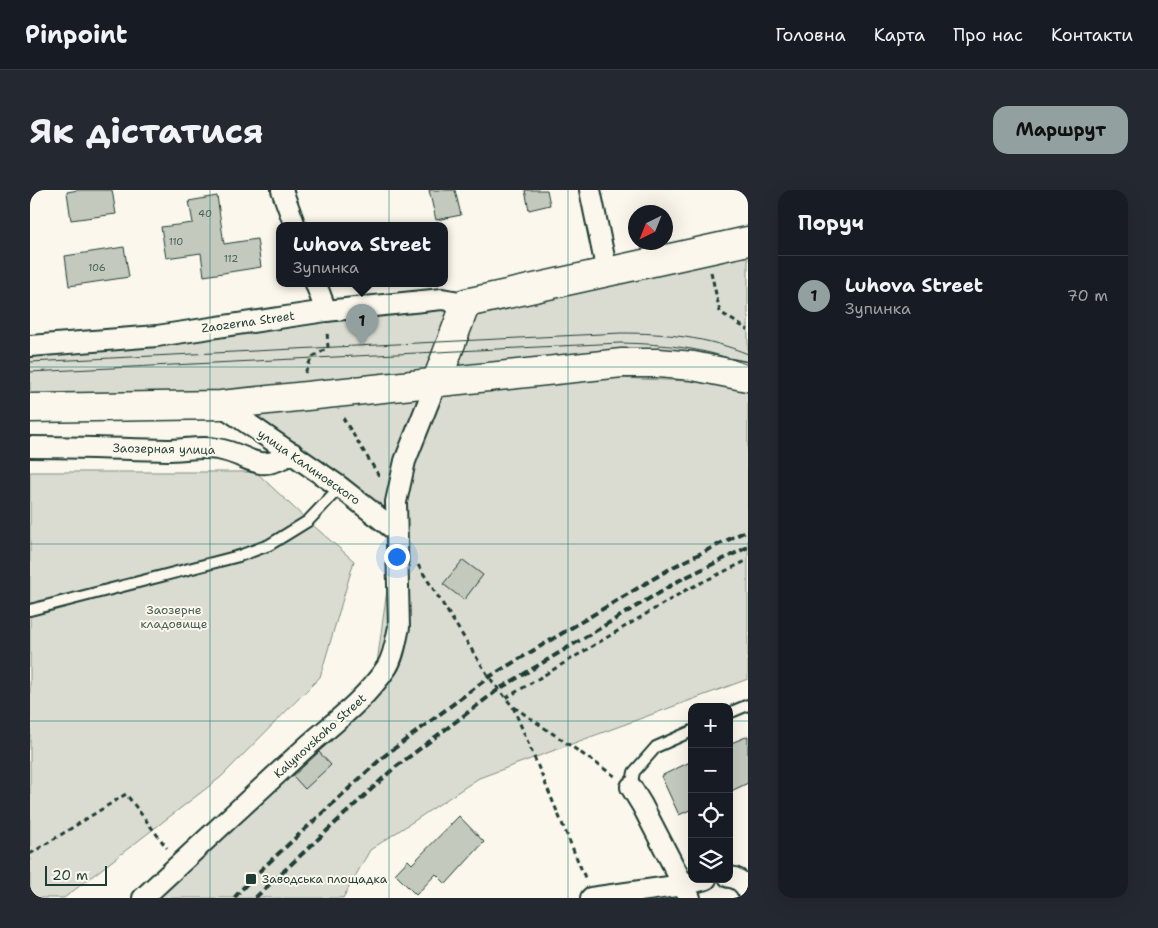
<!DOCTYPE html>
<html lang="uk">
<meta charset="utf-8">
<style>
body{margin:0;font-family:"Shantell Sans",sans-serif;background:#242831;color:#f1f3f6}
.controls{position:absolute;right:15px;bottom:15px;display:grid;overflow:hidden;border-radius:10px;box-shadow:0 5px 20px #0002}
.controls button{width:45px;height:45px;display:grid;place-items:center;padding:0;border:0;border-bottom:1px solid #363941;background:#171b24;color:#f1f3f6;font:25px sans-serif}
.compass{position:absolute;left:598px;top:15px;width:45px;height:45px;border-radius:50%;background:#171b24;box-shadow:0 5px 20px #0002;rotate:223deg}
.scale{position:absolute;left:15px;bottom:12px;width:62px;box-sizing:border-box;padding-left:5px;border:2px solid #1f3d34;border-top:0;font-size:14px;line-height:18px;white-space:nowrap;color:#1f3d34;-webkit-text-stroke:4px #fbf7ec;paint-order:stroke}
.you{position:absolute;left:366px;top:366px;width:18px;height:18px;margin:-12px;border:4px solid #fff;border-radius:50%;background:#1a73e8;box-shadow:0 0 0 8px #1a73e833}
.badge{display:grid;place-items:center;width:32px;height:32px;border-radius:50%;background:#92a19f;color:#111;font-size:16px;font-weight:700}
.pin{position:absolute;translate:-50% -41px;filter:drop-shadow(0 1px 2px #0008)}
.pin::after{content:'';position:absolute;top:26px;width:18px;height:15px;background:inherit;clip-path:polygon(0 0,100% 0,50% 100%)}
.popup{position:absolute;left:246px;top:32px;width:172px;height:65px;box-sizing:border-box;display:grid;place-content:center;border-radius:10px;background:#171b24;filter:drop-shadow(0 1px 4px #0005);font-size:16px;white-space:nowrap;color:#9ea1a6}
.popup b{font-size:19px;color:#f1f3f6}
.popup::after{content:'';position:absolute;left:50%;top:100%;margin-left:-10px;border:10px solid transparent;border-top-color:#171b24}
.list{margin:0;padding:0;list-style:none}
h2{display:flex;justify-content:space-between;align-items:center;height:65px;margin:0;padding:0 20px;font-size:21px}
h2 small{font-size:16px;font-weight:400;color:#9ea1a6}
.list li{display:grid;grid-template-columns:32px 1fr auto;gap:15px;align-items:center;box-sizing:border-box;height:80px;padding:0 20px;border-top:1px solid #363941}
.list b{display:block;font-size:19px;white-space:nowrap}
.list p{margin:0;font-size:16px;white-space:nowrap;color:#9ea1a6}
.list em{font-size:16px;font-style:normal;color:#9ea1a6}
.icon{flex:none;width:28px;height:28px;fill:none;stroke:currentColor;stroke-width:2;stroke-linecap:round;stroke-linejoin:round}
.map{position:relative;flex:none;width:718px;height:708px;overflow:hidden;border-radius:15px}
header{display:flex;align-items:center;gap:30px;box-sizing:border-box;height:70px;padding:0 25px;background:#171b24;border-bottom:1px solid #363941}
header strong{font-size:24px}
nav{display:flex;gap:28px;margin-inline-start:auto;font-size:18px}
.intro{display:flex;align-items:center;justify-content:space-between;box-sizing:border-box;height:120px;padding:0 30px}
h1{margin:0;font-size:35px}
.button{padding:12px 22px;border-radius:15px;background:#92a19f;color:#111;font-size:18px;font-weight:700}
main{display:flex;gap:30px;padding:0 30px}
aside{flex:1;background:#171b24;border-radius:15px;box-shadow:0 5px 20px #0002}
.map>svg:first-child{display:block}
</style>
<header>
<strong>Pinpoint</strong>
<nav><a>Головна</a><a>Карта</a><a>Про нас</a><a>Контакти</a></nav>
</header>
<div class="intro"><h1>Як дістатися</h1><a class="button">Маршрут</a></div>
<main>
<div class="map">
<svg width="718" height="708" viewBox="0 0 718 708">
<rect width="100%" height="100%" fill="#fbf7ec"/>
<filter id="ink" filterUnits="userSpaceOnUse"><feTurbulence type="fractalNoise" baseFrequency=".02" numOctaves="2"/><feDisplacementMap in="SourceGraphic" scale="10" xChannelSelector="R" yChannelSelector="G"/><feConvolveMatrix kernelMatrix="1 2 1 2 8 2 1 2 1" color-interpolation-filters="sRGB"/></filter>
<g filter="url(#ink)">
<!-- green -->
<g fill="#dbdcd1" stroke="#7d8c82">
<path d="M718,51v135l-56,-12 -662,43v-61l412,-47z"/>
<path d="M586,188l75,3 57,10v288l-269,99 -109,72 -27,48h-200l231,-222 3,-13 16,-117 20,-83 28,-69 99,-11z"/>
<path d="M392,207l-26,61 -16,70 -129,-99 -37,-14z"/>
<path d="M0,282h226l52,49 46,40 -34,116 -99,100 -157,121h-34z"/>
</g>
<!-- building -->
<g fill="#c4c9be" stroke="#1f3d34">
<path d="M48,0h34l4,24 -45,6 -4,-28z"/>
<path d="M399,0h26l6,25 -25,5z"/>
<path d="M495,0h22l3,15 -21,5z"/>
<path d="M187,6l7,48 33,-5 4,28 -57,9 -3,-23 -35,5 -5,-31 32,-4 -4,-22z"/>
<path d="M94,57l5,30 -60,9 -4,-30z"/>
<path d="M433,370l20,15 -19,25 -21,-16z"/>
<path d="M718,546v47l-19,9v-48z"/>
<path d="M289,562l12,13 -26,24 -12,-13z"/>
<path d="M662,571v48l-13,6 -18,-39z"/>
<path d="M429,626l25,26 -38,42 -10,-10 -20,21 -21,-21 13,-14 4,4z"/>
</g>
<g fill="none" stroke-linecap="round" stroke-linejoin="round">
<defs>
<g id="lane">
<path d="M0,420l209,-54 30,-11 39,-24 32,-34"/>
<path d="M699,523l19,-8"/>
<path d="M601,597l3,-15 22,-25 36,-16"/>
</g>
<g id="street">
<path d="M252,0l13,36"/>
<path d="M560,0l17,82"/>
<path d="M286,94l10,27"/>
<path d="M0,156l127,-10 169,-25 116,-12 24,4"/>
<path d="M191,215l119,82 56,44"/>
<path d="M0,257c46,0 92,2 137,3 16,0 34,-4 50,-1 34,5 39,27 75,4"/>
<path d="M601,597l11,18 48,93"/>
<path d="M699,687c8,0 16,7 19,14"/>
<path d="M113,708c53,-49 107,-99 160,-148 30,-27 61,-49 84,-83 7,-11 9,-27 12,-40l-3,-125 9,-41 31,-78"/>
<path d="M561,708l92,-13 23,-6"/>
</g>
<path id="secondary" d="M406,193l30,-80 282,-62"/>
<path id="primary" d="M0,218l191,-3 401,-42h36l35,3 55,11"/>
</defs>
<!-- lane casing -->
<use href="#lane" stroke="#1f3d34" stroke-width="14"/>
<!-- street casing -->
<use href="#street" stroke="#1f3d34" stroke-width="24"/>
<!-- secondary casing -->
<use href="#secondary" stroke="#1f3d34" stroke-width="31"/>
<!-- primary casing -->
<use href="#primary" stroke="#1f3d34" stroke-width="31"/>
<!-- path -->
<g stroke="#1f3d34" stroke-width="3" stroke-dasharray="5 4" stroke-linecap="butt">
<path d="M681,82l9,40 28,18"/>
<path d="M275,183l7,-16 16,-9 -1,-18"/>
<path d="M313,228l38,61"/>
<path d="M388,375l71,112 24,30 73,173"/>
<path d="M476,508l180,-108 62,-30"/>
<path d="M484,517l102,70"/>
<path d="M0,664l96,-60 41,54"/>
</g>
<!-- lane -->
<use href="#lane" stroke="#fbf7ec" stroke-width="10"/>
<!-- street -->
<use href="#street" stroke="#fbf7ec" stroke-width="20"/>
<!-- secondary -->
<use href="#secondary" stroke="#fbf7ec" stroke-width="28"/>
<!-- primary -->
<use href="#primary" stroke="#fbf7ec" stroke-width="28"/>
<!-- tram -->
<g stroke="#1f3d34" stroke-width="1">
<path d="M0,172l591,-29c44,0 86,4 127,21"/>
<path d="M0,182l590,-29c46,1 85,5 128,22"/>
</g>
<!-- rail -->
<g stroke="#1f3d34" stroke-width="4" stroke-dasharray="8 4" stroke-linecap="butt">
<path d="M204,708l17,-19 132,-122 106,-80 184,-110 75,-37"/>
<path d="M225,708l138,-129 106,-80 181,-109 68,-33"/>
</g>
</g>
</g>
<!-- grid -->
<path fill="none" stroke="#0f766e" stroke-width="1" stroke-opacity="0.55" d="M180,0v708M359,0v708M538,0v708M0,177h718M0,354h718M0,531h662M699,531h19"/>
<!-- markers -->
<rect fill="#1f3d34" stroke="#fbf7ec" stroke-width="2" x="215" y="683" width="12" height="12" rx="2.5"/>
<g text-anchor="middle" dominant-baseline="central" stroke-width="4" stroke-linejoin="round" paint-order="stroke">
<!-- number labels -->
<g font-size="10" fill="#486056">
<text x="175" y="23">40</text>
<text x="146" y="51">110</text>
<text x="201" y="68">112</text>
<text x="67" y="77">106</text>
</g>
<!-- street labels -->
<g font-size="12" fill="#1f3d34" stroke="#fbf7ec">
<text transform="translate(218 132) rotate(-8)">Zaozerna Street</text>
<text transform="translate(134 259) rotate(1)">Заозерная улица</text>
<text transform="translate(279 277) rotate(35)">улица Калиновского</text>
<text transform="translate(290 546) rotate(-42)">Kalynovskoho Street</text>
</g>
<!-- park labels -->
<g font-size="12" fill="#455d53" stroke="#fbf7ec">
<text x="144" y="420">Заозерне<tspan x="144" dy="14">кладовище</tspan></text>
</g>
<!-- poi labels -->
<g font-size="12" fill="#1f3d34" stroke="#fbf7ec" text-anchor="start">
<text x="232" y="689">Заводська площадка</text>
</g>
</g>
</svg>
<div class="controls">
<button>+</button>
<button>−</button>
<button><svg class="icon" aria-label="locate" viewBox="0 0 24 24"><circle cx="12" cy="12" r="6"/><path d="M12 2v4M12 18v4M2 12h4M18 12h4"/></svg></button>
<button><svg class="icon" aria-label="layers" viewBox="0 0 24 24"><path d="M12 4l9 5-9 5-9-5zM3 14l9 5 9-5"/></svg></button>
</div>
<svg class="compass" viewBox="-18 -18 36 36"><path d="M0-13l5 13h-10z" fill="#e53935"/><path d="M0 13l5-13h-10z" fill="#9ea1a6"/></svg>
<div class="scale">20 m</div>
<div class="you"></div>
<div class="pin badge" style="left:332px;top:155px">1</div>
<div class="popup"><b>Luhova Street</b>Зупинка</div>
</div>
<aside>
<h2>Поруч<small></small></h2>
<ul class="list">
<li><span class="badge">1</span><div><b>Luhova Street</b><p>Зупинка</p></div><em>70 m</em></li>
</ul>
</aside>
</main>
